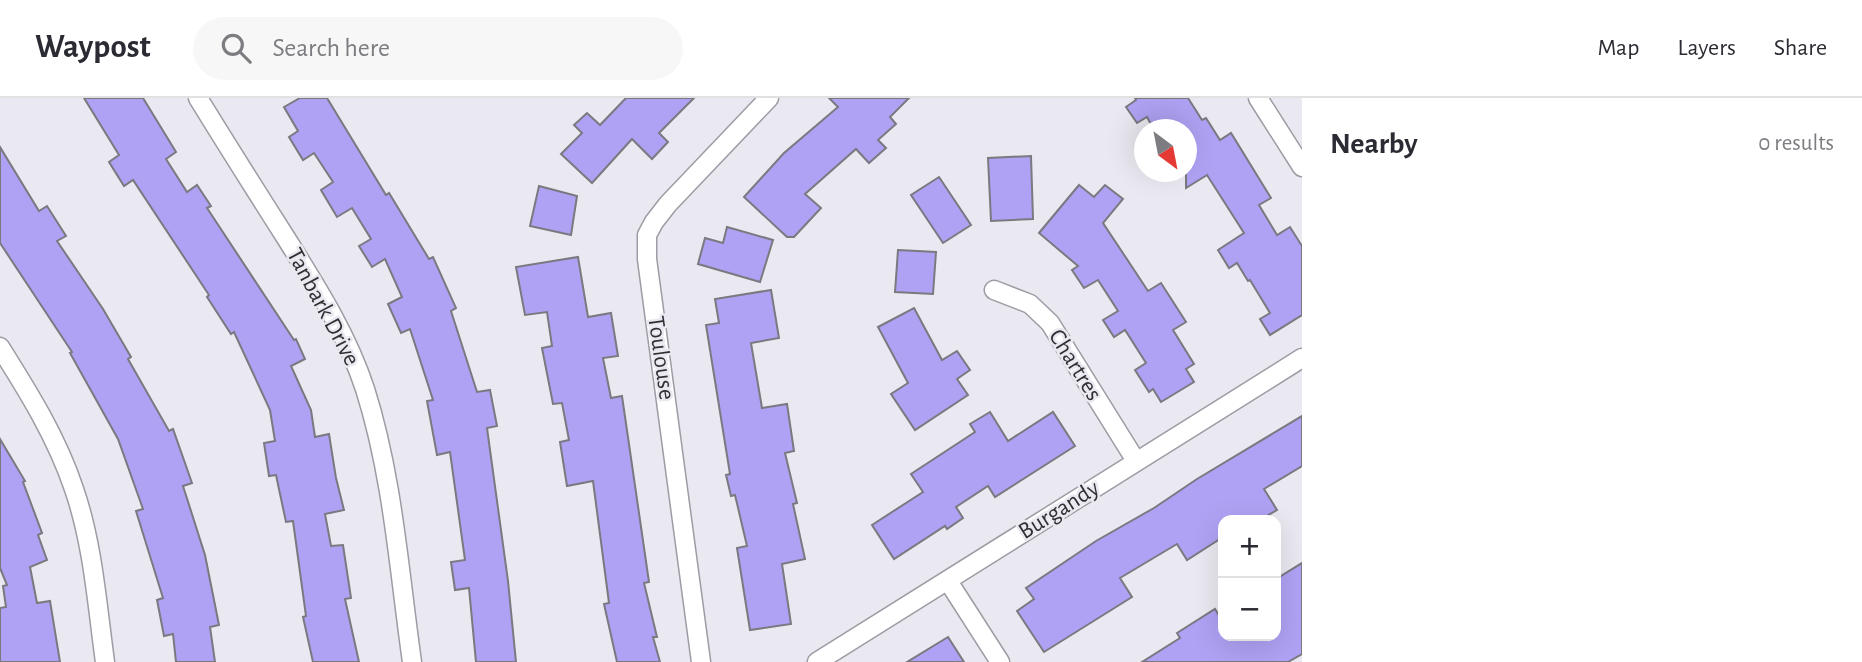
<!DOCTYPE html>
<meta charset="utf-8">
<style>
body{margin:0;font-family:"Alegreya Sans",sans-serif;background:#f7f7f7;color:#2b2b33}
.controls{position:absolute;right:21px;bottom:21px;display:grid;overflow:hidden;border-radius:14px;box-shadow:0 7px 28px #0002}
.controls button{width:63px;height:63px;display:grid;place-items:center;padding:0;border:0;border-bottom:2px solid #e1e1e2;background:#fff;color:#2b2b33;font:35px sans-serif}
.compass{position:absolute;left:1134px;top:21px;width:63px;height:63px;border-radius:50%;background:#fff;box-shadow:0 7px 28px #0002;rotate:148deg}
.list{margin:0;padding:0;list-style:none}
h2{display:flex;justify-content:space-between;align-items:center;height:91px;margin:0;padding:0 28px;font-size:30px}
h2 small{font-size:23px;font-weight:400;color:#7c7c81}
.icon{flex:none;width:38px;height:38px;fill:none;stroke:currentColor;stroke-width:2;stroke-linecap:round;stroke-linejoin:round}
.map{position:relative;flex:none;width:1302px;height:564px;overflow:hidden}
header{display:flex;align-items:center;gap:42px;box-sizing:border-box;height:98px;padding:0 35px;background:#fff;border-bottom:2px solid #e1e1e2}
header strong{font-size:33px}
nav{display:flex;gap:38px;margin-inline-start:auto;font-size:24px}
.search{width:490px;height:63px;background:#f7f7f7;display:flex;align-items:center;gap:18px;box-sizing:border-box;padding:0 24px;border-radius:38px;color:#7c7c81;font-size:26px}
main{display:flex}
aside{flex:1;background:#fff}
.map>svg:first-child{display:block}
</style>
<header>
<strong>Waypost</strong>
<div class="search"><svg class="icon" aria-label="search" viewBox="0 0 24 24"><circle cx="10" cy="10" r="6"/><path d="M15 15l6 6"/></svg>Search here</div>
<nav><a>Map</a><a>Layers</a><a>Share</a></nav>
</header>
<main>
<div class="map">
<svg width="1302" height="564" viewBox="0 0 1302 564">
<rect width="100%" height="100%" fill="#eae9f1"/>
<!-- building -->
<g fill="#afa2f4" stroke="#7a7980" stroke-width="2">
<path d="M84,0h59l33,54 -10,7 21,33 10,-7 14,21 -4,2 87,132 2,-1 9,20 -14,7 20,44 4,27 14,-3 7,44 8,32 -19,4 6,32 12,-1 8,53 -6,1 14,63h-46l-10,-45 3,-1 -13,-95 -7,1 -10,-47 -7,1 -5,-33 11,-2 -5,-31 -36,-78 -3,2 -24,-37 2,-2 -76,-115 -9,6 -15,-24 10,-7z"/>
<path d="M300,0h27l59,97 3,-2 40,66 4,-2 23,51 -5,3 26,81 13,-2 7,36 -10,2 21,153 8,81h-40l-7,-74 -14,2 -4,-28 14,-2 -15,-108 -13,3 -10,-54 6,-1 -23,-71 -9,4 -13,-29 14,-7 -17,-38 -13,8 -13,-21 12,-7 -19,-31 -15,9 -16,-27 12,-8 -19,-29 -11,7 -14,-23 9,-6 -14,-24z"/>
<path d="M626,0h68l-35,35 9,9 -16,17 -20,-20 -40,44 -31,-29 21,-21 -8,-8 13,-12 13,12z"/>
<path d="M829,0h80l-19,19 6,7 -18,16 8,8 -17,15 -13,-14 -51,45 16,14 -27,29h-7l-43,-40 40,-44 54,-46z"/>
<path d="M1135,0h53l14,22 4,-2 14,22 11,-7 40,65 -12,7 18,30 13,-8 12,19v69l-32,20 -10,-16 10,-6 -20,-33 -2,1 -11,-18 -8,5 -11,-18 26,-17 -37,-58 -21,13v-58h-32l-7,-13 -10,6 -11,-16 10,-7z"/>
<path d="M0,49l39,64 8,-5 19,30 -9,5 46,68 28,48 -3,2 41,72 4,-2 19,54 -9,3 22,69 14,70 -9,2 5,35h-39l-3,-28 -9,2 -7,-36 6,-2 -27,-87 7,-2 -25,-70 -48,-86 2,-1 -72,-109z"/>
<path d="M1031,58l2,63 -42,2 -3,-63z"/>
<path d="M939,79l32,48 -28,18 -32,-48z"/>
<path d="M1079,87l15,12 11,-12 18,14 -20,24 45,68 13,-8 25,39 -13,8 21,34 -8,5 8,13 -33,20 -8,-13 -4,3 -14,-22 11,-7 -21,-33 -11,7 -11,-17 15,-9 -20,-31 -14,8 -12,-18 6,-4 -39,-33z"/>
<path d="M539,88l38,10 -6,39 -41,-9z"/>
<path d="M727,129l46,13 -13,42 -62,-18 7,-26 18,5z"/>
<path d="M898,152l38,2 -3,42 -38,-2z"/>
<path d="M578,159l10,60 23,-4 7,43 -15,2 8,40 11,-2 27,186 -5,1 13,54h-4l7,25h-43l-13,-58 5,-1 -16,-122 -26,5 -7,-44 9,-2 -7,-37 -9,1 -11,-56 10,-2 -5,-34 -22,3 -9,-48z"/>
<path d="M771,192l8,48 -28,5 11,65 25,-4 7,47 -9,2 12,50 -4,1 12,55 -23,5 9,60 -41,6 -13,-82 10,-2 -12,-51 -4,1 -5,-21 4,-1 -24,-149 13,-2 -4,-24z"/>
<path d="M914,210l28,52 15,-9 13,19 -13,9 11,16 -53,35 -24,-36 17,-11 -30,-56z"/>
<path d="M990,314l18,29 45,-29 22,34 -80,51 -7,-11 -32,21 7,11 -16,11 -2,-3 -51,33 -22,-34 51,-33 -12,-18 64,-42 -5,-8z"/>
<path d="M1302,318v50l-38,23 13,21 -17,10h-37v17l-36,23 -10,-16 -57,34 12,19 -88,55 -27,-41 17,-12 -8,-11 70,-47 58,-33 43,-29z"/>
<path d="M0,341l25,42 -2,1 19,51 -4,2 9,25 -17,7 7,36 13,-2 10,61h-60v-54l6,-1 -3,-21 4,-1 -7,-17z"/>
<path d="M1302,465v91l-14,8h-146l38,-24 -3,-5 38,-24 8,13v14h53v-57z"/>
<path d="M948,539l16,25h-57z"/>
</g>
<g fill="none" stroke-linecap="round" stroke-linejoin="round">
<defs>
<g id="street">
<path d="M198,0c29,47 58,93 88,140 30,48 61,96 79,151 28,88 34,182 47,273"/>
<path d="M1258,0l44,69"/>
<path d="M994,192l36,14 20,19 86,138"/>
<path d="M0,249c29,46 57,91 74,142 19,55 23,115 31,173"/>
<path d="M948,483l52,81"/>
<path d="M701,564l-54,-403v-24l7,-13 14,-18 101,-106"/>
<path d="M817,564l485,-304"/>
</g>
</defs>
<!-- street casing -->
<use href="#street" stroke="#9d9ca4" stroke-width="21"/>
<!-- street -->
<use href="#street" stroke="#fff" stroke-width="18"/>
</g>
<g text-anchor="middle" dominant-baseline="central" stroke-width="5" stroke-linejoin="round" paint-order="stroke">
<!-- street labels -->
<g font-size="24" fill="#303033" stroke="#eae9f1">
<text transform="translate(323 209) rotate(62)">Tanbark Drive</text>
<text transform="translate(661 260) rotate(82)">Toulouse</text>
<text transform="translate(1075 267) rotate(58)">Chartres</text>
<text transform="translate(1059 412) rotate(-32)">Burgandy</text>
</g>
</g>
</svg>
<div class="controls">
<button>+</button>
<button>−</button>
</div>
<svg class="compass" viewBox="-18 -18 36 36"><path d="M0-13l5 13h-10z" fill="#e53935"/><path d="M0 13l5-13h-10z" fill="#7c7c81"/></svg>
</div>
<aside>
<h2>Nearby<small>0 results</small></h2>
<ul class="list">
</ul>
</aside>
</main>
